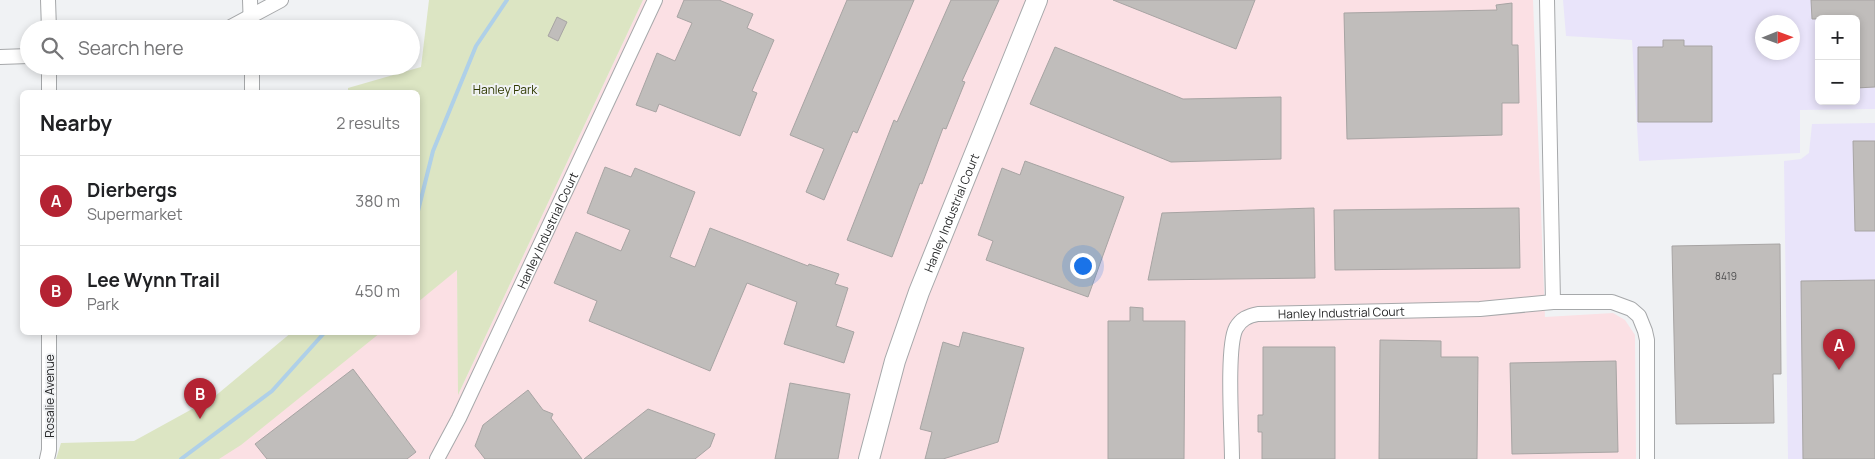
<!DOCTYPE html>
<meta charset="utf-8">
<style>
body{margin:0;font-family:Manrope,sans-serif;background:#f6f6f6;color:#202124}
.controls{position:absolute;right:15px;top:15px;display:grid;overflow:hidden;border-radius:8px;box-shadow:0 2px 8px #0003}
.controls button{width:45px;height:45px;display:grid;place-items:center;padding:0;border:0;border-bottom:1px solid #e0e0e0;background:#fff;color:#202124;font:25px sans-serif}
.compass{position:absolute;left:1755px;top:15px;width:45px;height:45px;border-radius:50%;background:#fff;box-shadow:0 2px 8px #0003;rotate:89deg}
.you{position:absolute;left:1082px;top:265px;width:18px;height:18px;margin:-12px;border:4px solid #fff;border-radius:50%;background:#1a73e8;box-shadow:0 0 0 8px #1a73e833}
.badge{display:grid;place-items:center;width:32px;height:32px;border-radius:50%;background:#b42333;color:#fff;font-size:16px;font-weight:700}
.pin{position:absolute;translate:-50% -41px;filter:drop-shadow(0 1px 2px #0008)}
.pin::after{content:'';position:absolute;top:26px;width:18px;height:15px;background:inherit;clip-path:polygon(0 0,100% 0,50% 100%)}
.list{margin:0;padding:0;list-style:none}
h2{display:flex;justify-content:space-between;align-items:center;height:65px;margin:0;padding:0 20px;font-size:21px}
h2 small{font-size:16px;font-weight:400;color:#757577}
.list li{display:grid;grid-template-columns:32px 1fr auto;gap:15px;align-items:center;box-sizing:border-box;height:90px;padding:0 20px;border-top:1px solid #e0e0e0}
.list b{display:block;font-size:19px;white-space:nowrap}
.list p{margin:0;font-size:16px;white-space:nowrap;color:#757577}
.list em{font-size:16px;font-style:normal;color:#757577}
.icon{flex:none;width:28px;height:28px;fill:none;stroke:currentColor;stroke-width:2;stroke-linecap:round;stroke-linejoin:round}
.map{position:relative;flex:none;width:1875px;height:459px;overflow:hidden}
.search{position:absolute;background:#fff;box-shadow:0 2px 8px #0003;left:20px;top:20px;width:400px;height:55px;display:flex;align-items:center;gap:12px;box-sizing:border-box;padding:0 18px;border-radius:28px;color:#757577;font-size:19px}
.panel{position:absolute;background:#fff;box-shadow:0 2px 8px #0003;left:20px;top:90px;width:400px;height:245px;border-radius:8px}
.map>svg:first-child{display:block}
</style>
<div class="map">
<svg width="1875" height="459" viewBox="0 0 1875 459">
<rect width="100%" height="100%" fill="#f0f2f4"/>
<!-- commercial -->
<g fill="#e9e4fa" fill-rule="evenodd">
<path d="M1563,0h312v109l-75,1v43l-161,8 -7,-121 -66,-4zM1819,19h37v82h-37zM1762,22h30v30h-30z"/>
<path d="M1875,123v336h-87l-4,-298 17,-2 8,-6 3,-29z"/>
</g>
<!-- industrial -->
<path fill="#fbe0e4" d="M643,0h890l12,317 68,-4 12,7 10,15 1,124h-1434l171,-126 45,-1v-33l39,-29 2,123z"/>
<!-- green -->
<g fill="#dce5c3">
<path d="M429,0h214l-185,395 -1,-125 -39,32v-210h-70v-4l73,-21z"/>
<path d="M292,332l88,1 -139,112 -22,14h-163l5,-16 73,-2 80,-44z"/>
</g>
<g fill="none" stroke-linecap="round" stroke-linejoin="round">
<!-- stream -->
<g stroke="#afd0e8" stroke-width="4">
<path d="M418,211l15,-60 43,-105 31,-46"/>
<path d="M181,459l91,-68 53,-59"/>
</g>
</g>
<!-- building -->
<g fill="#c0bdbb" stroke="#a7a4a3">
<path d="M684,0h35l34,14 -6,14 27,12 -22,51 5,2 -17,43 -81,-32 -3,8 -20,-7 21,-52 18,8 17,-38 -15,-6z"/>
<path d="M847,0h67l-57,133 -4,-2 -29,69 -18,-8 18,-43 -34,-14z"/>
<path d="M951,0h48l-37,81 3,1 -19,47 -3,-1 -21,56 -2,-1 -28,74 -45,-17 47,-120 3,2z"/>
<path d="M1113,0h142l-19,49z"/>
<path d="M1811,0h64v87l-19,1v-69h-44z"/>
<path d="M1512,3v42h6l1,58h-17v32l-155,4 -3,-126 153,-3 -1,-5z"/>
<path d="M557,17l10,5 -9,19 -10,-5z"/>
<path d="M1663,40h21v6h28v76h-74v-75h25z"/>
<path d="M1055,47l128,52 98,-2v62l-110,3 -141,-58z"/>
<path d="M1853,141h22v90h-20z"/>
<path d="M1025,161l99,36 -36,100 -102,-37 7,-19 -15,-6 24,-67 18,7z"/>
<path d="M605,167l26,10 4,-9 60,24 -25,65 25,10 15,-39 98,38 1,-2 30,10 -4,10 13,4 -12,38 18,6 -10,31 -60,-19 13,-42 -50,-19 -37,88 -121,-50 8,-20 -43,-18 22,-51 45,19 9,-21 -43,-17z"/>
<path d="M1314,208l1,70 -167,2 14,-67z"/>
<path d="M1519,208l1,60 -185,2 -1,-60z"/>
<path d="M1780,244l1,130h-8l1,49 -98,1 -4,-178z"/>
<path d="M1875,280v179h-72l-2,-178z"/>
<path d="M1130,307l13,1v13h42l-1,138h-76v-138h22z"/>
<path d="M963,332l61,16 -26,94 -55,17h-18l7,-27 -12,-3 23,-87 16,5z"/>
<path d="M1380,340l61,1v16h37l-1,102h-98z"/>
<path d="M1263,347h72v112h-73v-27h-4v-17h5z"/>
<path d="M1616,361l2,91 -106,2 -2,-91z"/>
<path d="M353,369l63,83 -9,7h-140l-12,-15z"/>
<path d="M790,383l60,11 -12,65h-63z"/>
<path d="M528,390l15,20 10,4 -2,4 31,41h-97l-10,-13 8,-21z"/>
<path d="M648,409l67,25 -5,13 -15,12h-111z"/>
</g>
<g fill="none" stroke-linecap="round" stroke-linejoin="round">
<defs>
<g id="street">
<path d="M48,0l1,29"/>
<path d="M250,0l1,29"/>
<path d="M1547,0l6,302"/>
<path d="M227,29l54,-29"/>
<path d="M0,57l29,-1"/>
<path d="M49,66v26"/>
<path d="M252,66v26"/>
<path d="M47,459l2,-9v-118"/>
<path id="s1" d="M437,459l22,-41 196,-418"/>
<path id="s2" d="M1232,459c0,-26 -6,-112 4,-131 5,-9 12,-12 22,-14l222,-5 73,-7h59l19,7 8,7 6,15 2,9v119"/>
</g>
<g id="secondary">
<path id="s3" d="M869,459l26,-98 24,-69 118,-292"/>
</g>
</defs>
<!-- street casing -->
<use href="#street" stroke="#a6a8aa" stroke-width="16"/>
<!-- secondary casing -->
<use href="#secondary" stroke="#a6a8aa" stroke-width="22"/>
<!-- street -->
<use href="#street" stroke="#fff" stroke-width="14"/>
<!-- secondary -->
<use href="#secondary" stroke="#fff" stroke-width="20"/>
</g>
<g text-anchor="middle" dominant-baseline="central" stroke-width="4" stroke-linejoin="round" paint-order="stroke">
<!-- number labels -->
<g font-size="10" fill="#4d4d4e">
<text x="1726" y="276">8419</text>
</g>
<!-- park labels -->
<g font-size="12" fill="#2f3900" stroke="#f0f2f4">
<text x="505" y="89">Hanley Park</text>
</g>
<!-- street labels -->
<g font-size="12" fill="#272829" stroke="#f0f2f4">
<text stroke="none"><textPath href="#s3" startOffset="260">Hanley Industrial Court</textPath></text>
<text stroke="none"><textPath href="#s1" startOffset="254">Hanley Industrial Court</textPath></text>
<text stroke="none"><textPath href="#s2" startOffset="242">Hanley Industrial Court</textPath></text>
<text transform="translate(49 396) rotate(-90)">Rosalie Avenue</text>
</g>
</g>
</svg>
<div class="controls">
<button>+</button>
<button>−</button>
</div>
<svg class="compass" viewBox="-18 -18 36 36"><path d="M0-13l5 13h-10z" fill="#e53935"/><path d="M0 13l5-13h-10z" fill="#757577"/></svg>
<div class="you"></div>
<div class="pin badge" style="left:1839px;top:370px">A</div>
<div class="pin badge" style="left:200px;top:419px">B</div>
<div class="search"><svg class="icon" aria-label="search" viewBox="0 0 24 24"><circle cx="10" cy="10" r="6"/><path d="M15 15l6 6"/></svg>Search here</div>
<section class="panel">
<h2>Nearby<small>2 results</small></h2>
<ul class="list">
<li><span class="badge">A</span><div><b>Dierbergs</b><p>Supermarket</p></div><em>380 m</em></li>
<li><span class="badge">B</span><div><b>Lee Wynn Trail</b><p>Park</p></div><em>450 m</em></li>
</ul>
</section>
</div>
